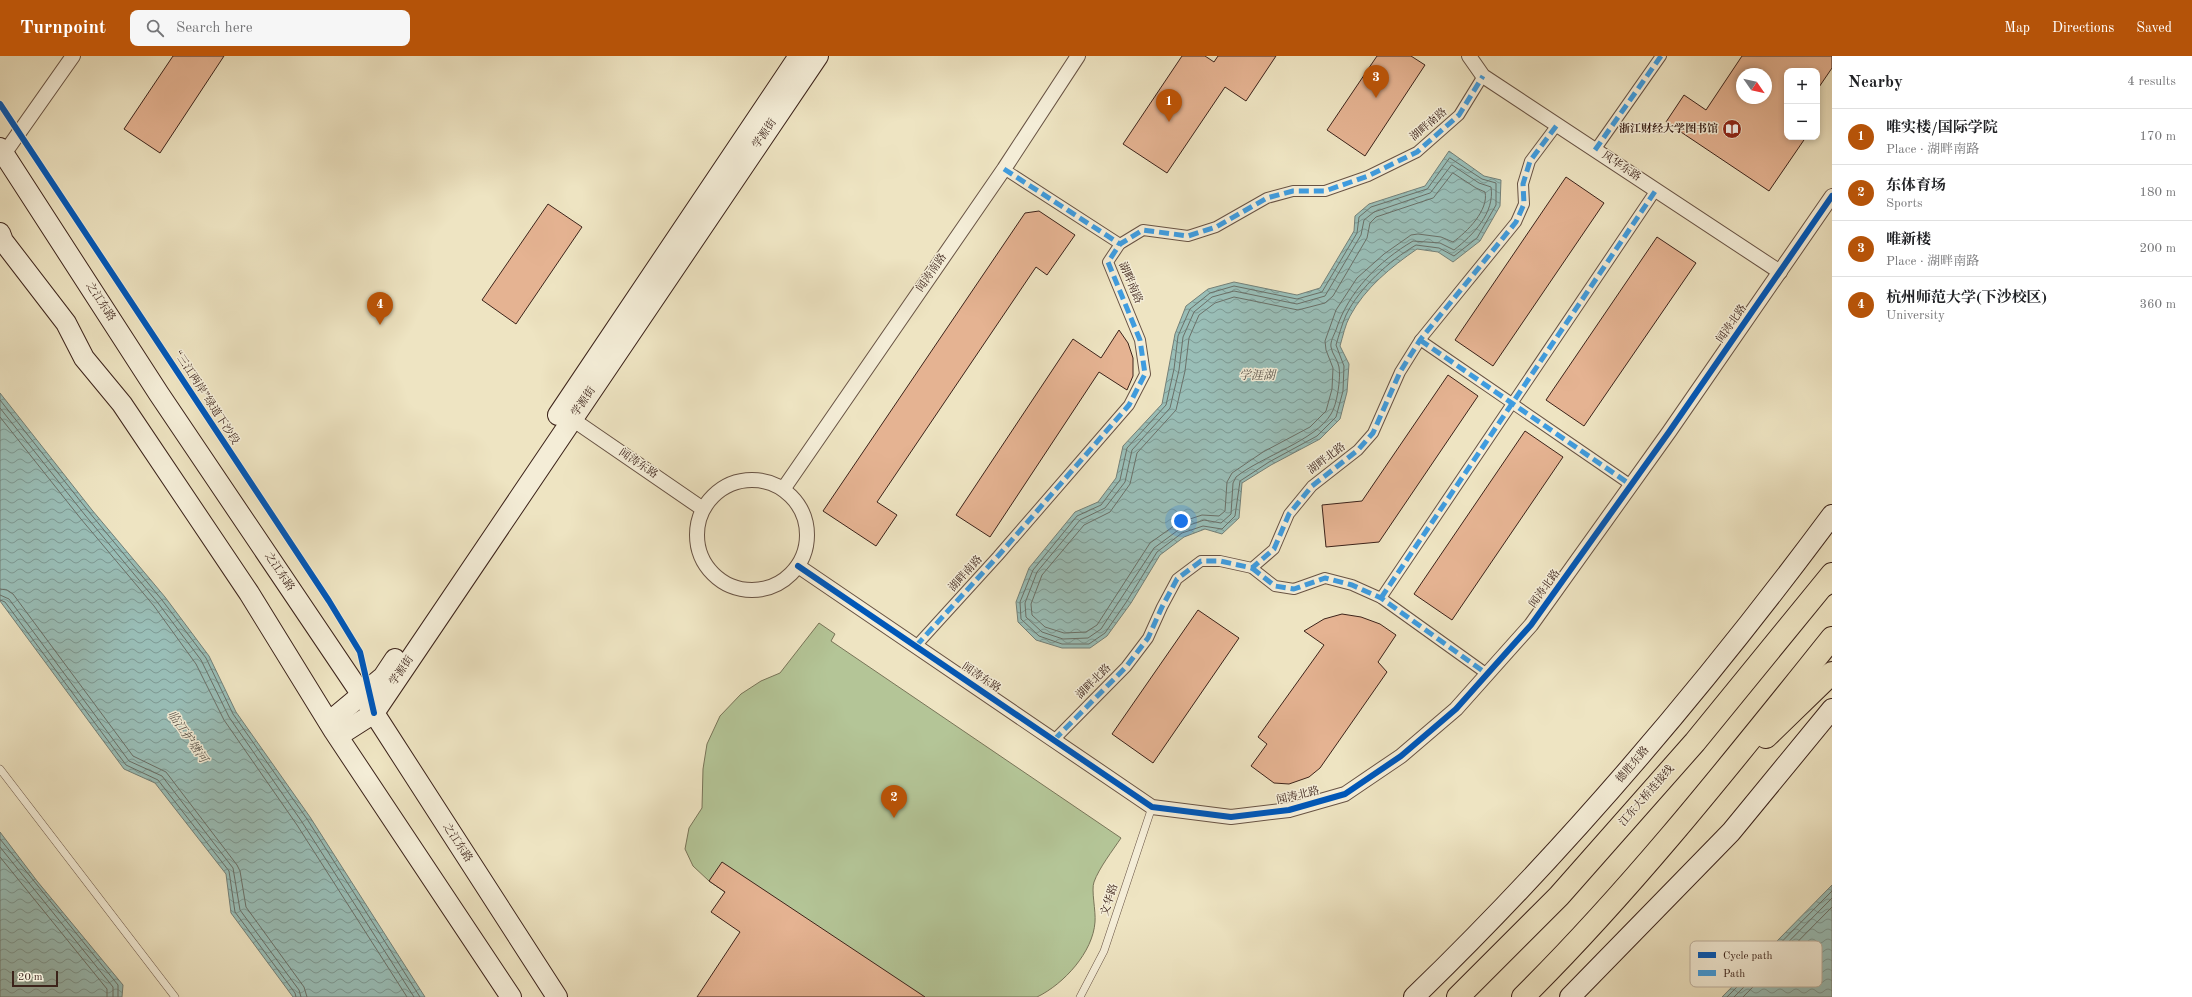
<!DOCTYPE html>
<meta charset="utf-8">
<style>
body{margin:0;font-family:"Old Standard TT","Noto Serif SC",serif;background:#f6f6f6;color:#202124}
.controls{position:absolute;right:12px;top:12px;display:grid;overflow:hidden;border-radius:8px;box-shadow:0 2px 6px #0003}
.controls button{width:36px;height:36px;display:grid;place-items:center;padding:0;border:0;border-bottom:1px solid #e0e0e0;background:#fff;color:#202124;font:20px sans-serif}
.compass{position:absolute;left:1736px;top:12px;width:36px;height:36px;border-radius:50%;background:#fff;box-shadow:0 2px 6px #0003;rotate:124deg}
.scale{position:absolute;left:12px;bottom:10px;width:46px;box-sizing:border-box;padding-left:4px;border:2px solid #3c231a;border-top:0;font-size:11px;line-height:14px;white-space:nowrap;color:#3c231a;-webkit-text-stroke:3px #f4edd7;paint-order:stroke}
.you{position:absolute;left:1181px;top:465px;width:14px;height:14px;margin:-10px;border:3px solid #fff;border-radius:50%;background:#1a73e8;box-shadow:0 0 0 6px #1a73e833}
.badge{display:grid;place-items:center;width:26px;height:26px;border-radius:50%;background:#b45309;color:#fff;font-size:13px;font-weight:700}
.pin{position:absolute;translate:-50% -33px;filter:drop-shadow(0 1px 2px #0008)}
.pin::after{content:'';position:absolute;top:21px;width:14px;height:12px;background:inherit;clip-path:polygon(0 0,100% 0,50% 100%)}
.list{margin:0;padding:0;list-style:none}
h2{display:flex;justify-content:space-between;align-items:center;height:52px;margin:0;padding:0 16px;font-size:17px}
h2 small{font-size:13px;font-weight:400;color:#757577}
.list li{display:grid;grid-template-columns:26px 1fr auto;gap:12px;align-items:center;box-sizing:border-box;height:56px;padding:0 16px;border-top:1px solid #e0e0e0}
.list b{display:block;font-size:15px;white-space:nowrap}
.list p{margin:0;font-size:13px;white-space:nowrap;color:#757577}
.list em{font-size:13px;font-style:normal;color:#757577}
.icon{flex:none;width:22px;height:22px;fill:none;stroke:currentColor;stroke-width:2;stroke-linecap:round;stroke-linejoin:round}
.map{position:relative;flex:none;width:1832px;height:941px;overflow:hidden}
header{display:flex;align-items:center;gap:24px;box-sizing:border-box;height:56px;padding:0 20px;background:#b45309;color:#fff}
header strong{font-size:19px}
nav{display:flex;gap:22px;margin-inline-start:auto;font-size:14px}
.search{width:280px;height:36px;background:#f6f6f6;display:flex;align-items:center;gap:10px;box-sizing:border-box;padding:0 14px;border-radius:8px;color:#757577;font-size:15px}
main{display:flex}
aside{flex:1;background:#fff}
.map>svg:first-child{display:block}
</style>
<header>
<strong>Turnpoint</strong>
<div class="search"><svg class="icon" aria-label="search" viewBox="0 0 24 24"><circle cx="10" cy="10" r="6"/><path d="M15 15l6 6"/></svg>Search here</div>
<nav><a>Map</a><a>Directions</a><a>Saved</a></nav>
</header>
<main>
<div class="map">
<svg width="1832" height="941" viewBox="0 0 1832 941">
<defs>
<pattern id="water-waves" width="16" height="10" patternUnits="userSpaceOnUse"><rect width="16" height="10" fill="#99beb7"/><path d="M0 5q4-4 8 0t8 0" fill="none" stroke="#7e9a94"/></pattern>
</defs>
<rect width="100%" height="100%" fill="#eee4c2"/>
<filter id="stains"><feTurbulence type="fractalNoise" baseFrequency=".005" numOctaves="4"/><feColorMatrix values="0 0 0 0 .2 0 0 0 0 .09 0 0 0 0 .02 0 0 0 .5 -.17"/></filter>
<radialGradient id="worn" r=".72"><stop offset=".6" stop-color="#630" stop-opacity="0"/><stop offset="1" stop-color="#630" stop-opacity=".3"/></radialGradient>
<!-- garden -->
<path fill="#b4c597" stroke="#787458" d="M819,567l16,11 -4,7 290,197c-8,12 -22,30 -27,44 -3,8 2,29 1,40 -2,30 -31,62 -58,75h-160l-168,-116 -16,-15 -8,-17 4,-21 13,-20 1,-39 4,-25 13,-28 21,-22 20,-13 19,-8z"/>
<!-- water -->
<g fill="url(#water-waves)" stroke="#748078">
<path d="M1449,95l35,25 17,4 -1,26 -20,35 -27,21 -15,-10 -21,-3c-26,18 -52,39 -67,67 -5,9 -7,20 -10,30l9,18 -2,28 -7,27 -20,20 -49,26 -29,18 -3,35 -17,16 -17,-5 -21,8 -24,18 -29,48 -24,33 -17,12h-28l-26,-8 -18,-18 -2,-20 13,-34 46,-56 23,-10 18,-24 7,-32 39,-42 13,-70 11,-28 22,-17 26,-7 63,13 23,-7 34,-57 1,-15 14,-12 56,-18z"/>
<path d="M0,337l92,117 73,87 44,59 27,56 74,105 115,180h-132l-62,-84 -5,-39 -71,-91 -31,-14 -124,-168z"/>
<path d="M0,776l37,49 86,104 -1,12h-122z"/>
<path d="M1832,829v112h-110z"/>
</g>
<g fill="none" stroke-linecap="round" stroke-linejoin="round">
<!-- shore -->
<g stroke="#6a7068" stroke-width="1">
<path d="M1450,102l32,21 14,4v22l-19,33 -23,18 -15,-8 -23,-3c-27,16 -56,42 -70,70 -4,9 -7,20 -10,30l8,21 -1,25 -7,26 -19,19 -48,26 -29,19 -5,35 -13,13 -19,-3 -21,7 -25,19 -30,49 -22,32 -16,11h-27l-23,-8 -18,-17 -1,-17 13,-32 44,-54 24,-11 19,-25 7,-32 39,-43 8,-36 4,-33 12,-27 20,-16 24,-7 63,13 25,-7 35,-59 2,-16 12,-10 56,-18z"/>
<path d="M1452,109l27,18 12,4c4,26 -18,48 -37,63l-14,-7 -27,-2c-34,20 -65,51 -77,89 -2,5 -6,12 -5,17 1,7 7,13 8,20 2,11 -2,38 -8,47 -16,27 -69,42 -95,63l-3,6 -2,31 -10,9 -17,-3 -23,8 -27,20 -53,81 -13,9 -25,1 -21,-7 -16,-15 -1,-14 12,-31 43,-52 25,-12 20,-26 7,-32 38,-42 9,-38 4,-33 11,-25 18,-15 22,-6 63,13 28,-8 36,-61 3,-15 10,-8 56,-19z"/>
<path d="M1453,117l23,15 9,4c4,18 -18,40 -32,50l-12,-5 -23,-3 -7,1 -27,19 -27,24 -21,32 -11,31 1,9 7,18 -1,21 -6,22 -16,16 -47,25 -31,21 -5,9 -2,29 -6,5 -17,-1 -24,8 -28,20 -53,82 -11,7 -22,1 -19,-6 -13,-12 -1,-11 11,-29 42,-50 26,-13 20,-28 7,-31 39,-43 9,-39 4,-33 10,-23 16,-12 19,-6 64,13 27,-7 8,-7 34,-58 3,-15 6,-6 57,-19z"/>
<path d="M0,344l89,112 73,88 44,58 27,56 74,105 113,178"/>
<path d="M0,352l85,107 73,88 43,57 28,57 73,105 112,175"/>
<path d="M0,361l81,102 73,87 42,58 28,56 73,105 110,172"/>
<path d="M0,533l7,1 6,4 120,162 33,16 71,93 3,6 6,36 58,80 3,10"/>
<path d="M0,539l9,4 120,162 33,15 71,92 7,42 59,80 2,7"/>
<path d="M0,544l5,2 121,163 32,15 71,91 6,41 60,81 1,4"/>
<path d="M0,783l118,146v12"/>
<path d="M0,791l113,140v10"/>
<path d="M0,801l107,132v8"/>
<path d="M1727,941l105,-106"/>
<path d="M1734,941l98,-99"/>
<path d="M1743,941l89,-90"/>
</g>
</g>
<!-- building -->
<g fill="#e5b392" stroke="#3c231a" fill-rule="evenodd">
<path d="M173,0h51l-64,97 -36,-24z"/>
<path d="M1182,0h23l9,6 4,-6h58l-30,45 -21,-14 -58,86 -44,-29z"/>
<path d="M1377,0h34l14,9 -60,91 -38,-26z"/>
<path d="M1742,0h90v12l-15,22v-19h-30v66h19l-37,54 -103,-69 18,-27 22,15zM1742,18h24v24h-24z"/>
<path d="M1566,121l38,26 -111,163 -38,-26z"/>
<path d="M548,148l34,23 -66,97 -34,-24z"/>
<path d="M1039,155l36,24 -28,40 -11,-8 -159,235 20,13 -21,31 -53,-35 202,-298z"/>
<path d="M1657,181l39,26 -112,163 -38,-26z"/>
<path d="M1119,274l9,13 5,15v18l-6,14 -28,-18 -109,165 -34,-22 117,-176 28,19z"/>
<path d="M1448,319l30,21 -99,146 -53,5 -4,-42 40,-4z"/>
<path d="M1525,375l38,26 -111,163 -38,-26z"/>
<path d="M1198,554l41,28 -86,125 -41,-29z"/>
<path d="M1342,558l19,3 19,7 16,11 -18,27 9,10 -67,96 -11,9 -20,7 -15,-1 -23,-17 16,-22 -9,-7 66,-92 -20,-14 20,-12z"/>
<path d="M722,806l203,135h-228l43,-65 -29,-20 14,-20 -16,-11z"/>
</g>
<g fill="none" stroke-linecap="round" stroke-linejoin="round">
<defs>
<g id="service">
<path d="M0,713l175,228"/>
<path d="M1080,941l24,-46 48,-144"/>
</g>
<g id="pedestrian">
<path d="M1595,94l66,-94"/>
<path d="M1004,113l116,75"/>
<path d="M1420,284l211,145"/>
<path d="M1252,512l23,18 19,3 31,-11 27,7 29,13 106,76"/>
<path d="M1381,542l275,-408"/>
<path d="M916,590l82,-90 131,-151 16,-31 -5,-34 -32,-78 12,-18 23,-14 45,6 28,-9 51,-29 26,-7h32l43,-15 49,-24 42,-37 24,-39"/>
<path d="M1054,684l72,-73 22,-29 14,-31 15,-28 24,-18h19l32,7 22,-19 15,-35 23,-28 46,-36 15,-17 27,-61 20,-32 96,-118 8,-18 -1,-20 7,-23 27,-36"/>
</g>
<g id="minor">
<path d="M1469,0l14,20 297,196"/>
<path d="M4,98l69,-98"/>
<path d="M572,363l131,90"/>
<circle cx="752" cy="479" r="55"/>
<path d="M784,432l220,-319 74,-113"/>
<path d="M798,510l354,241 79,10 58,-7 56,-16 56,-38 55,-47 75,-84 138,-193 163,-236"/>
</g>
<g id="secondary">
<path d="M0,92l159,246 215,319 183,284"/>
<path d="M0,177l3,8 63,82 18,35 38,46 127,189 85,138 177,266"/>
<path d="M558,359l241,-359"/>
<path d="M329,666l54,-45 12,-18"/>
<path d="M338,680l36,-23 444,-657"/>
<path d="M1414,941c153,-148 291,-311 418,-482"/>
<path d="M1570,941l161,-165 101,-123"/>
</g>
<g id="trunk">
<path d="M1766,681l66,-64"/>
<path d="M1458,941l101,-101 136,-154 137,-168"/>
<path d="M1523,941c111,-110 211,-237 309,-359"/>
</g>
<path id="motorway" d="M1825,529l7,-9"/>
</defs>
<!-- service casing -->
<use href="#service" stroke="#685344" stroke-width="8"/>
<!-- pedestrian casing -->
<use href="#pedestrian" stroke="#685344" stroke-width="12"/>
<!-- minor casing -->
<use href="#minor" stroke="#685344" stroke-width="16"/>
<!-- secondary casing -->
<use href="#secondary" stroke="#3c231a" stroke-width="22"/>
<!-- trunk casing -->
<use href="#trunk" stroke="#3c231a" stroke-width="24"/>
<!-- motorway casing -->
<use href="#motorway" stroke="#3c231a" stroke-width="24"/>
<!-- service -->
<use href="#service" stroke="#f4edd7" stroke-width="7"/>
<!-- pedestrian -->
<use href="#pedestrian" stroke="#f4edd7" stroke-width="10"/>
<!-- minor -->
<use href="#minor" stroke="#f4edd7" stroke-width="14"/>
<!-- secondary -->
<use href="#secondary" stroke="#f4edd7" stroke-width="20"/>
<!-- trunk -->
<use href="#trunk" stroke="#eee4c2" stroke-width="22"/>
<!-- motorway -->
<use href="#motorway" stroke="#eee4c2" stroke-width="22"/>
<!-- quiet -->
<g stroke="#3f9cdf" stroke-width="5" stroke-dasharray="10 5" stroke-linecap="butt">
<path d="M1595,94l66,-94"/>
<path d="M1004,113l116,75"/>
<path d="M1420,284l211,145"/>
<path d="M1252,512l23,18 19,3 31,-11 27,7 29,13 106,76"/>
<path d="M1381,542l275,-408"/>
<path d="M916,590l82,-90 131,-151 16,-31 -5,-34 -32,-78 12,-18 23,-14 45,6 28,-9 51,-29 26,-7h32l43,-15 49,-24 42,-37 24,-39"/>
<path d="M1054,684l72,-73 22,-29 14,-31 15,-28 24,-18h19l32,7 22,-19 15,-35 23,-28 46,-36 15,-17 27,-61 20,-32 96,-118 8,-18 -1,-20 7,-23 27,-36"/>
</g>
<defs>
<g id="cycleway">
<path d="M0,48l329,497 31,51 14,61"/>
<path d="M798,510l354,241 79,10 58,-7 56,-16 56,-38 55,-47 75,-84 138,-193 163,-236"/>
</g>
</defs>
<!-- cycleway casing -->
<use href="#cycleway" stroke="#f4edd7" stroke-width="8"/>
<!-- cycleway -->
<use href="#cycleway" stroke="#0057b8" stroke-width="6"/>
</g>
<!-- icons -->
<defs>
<symbol id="library-disc" viewBox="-11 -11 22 22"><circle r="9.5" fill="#8f2418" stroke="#f4edd7"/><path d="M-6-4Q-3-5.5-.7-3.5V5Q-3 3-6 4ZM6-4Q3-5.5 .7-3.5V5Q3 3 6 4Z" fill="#fff"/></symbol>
</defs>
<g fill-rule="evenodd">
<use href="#library-disc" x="1721" y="62" width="22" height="22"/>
</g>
<g text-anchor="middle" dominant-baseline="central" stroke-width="3" stroke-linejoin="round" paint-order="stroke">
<!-- street labels -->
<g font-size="11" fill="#3c231a" stroke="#f4edd7">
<text transform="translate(1429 69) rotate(-40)">湖畔南路</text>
<text transform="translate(765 78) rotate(-56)">学源街</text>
<text transform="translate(1621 111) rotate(33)">风华东路</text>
<text transform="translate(932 217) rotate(-55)">闻涛南路</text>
<text transform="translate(1130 227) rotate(67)">湖畔南路</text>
<text transform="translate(100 246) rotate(57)">之江东路</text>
<text transform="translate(1732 268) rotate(-55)">闻涛北路</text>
<text transform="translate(206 342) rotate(57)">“三江两岸”绿道下沙段</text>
<text transform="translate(584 346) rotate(-56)">学源街</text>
<text transform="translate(1327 403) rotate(-37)">湖畔北路</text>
<text transform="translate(638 408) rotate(34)">闻涛东路</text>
<text transform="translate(279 516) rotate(56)">之江东路</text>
<text transform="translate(966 518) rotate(-48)">湖畔南路</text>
<text transform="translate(1545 533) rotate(-54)">闻涛北路</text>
<text transform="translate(402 615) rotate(-56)">学源街</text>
<text transform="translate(981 622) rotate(34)">闻涛东路</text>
<text transform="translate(1094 626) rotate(-45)">湖畔北路</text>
<text transform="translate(1633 709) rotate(-49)">德胜东路</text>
<text transform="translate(1298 740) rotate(-13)">闻涛北路</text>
<text transform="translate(1647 740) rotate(-49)">江东大桥连接线</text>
<text transform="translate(457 787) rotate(57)">之江东路</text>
<text transform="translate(1110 844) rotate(-72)">文华路</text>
</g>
<!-- poi labels -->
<g font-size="11" font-weight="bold" fill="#3c231a" stroke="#f4edd7" text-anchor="end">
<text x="1718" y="73">浙江财经大学图书馆</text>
</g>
<!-- water labels -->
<g font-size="12" font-style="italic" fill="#585249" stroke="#f4edd7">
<text x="1257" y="320">学涯湖</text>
<text transform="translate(187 681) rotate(55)">临江护塘河</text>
</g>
</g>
<!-- legend -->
<rect x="1690" y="885" width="132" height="46" rx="6" fill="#f4edd7" stroke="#bdb09e" stroke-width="1"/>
<rect x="1698" y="896" width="18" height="6" fill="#0057b8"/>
<rect x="1698" y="914" width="18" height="6" fill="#3f9cdf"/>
<g font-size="11" fill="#3c231a">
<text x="1723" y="903">Cycle path</text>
<text x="1723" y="921">Path</text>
</g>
<rect width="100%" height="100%" filter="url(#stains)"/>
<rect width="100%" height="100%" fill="url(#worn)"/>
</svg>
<div class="controls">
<button>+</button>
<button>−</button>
</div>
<svg class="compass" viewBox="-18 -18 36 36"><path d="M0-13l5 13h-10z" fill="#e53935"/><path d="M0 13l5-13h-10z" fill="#757577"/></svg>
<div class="scale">20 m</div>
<div class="you"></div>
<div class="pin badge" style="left:1169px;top:66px">1</div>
<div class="pin badge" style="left:894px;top:762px">2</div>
<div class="pin badge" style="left:1376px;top:42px">3</div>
<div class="pin badge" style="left:380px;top:269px">4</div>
</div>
<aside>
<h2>Nearby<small>4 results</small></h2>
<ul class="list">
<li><span class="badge">1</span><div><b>唯实楼/国际学院</b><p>Place · 湖畔南路</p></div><em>170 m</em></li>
<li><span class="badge">2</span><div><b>东体育场</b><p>Sports</p></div><em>180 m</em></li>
<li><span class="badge">3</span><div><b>唯新楼</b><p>Place · 湖畔南路</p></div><em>200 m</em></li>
<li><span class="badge">4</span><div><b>杭州师范大学(下沙校区)</b><p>University</p></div><em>360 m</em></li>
</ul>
</aside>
</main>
